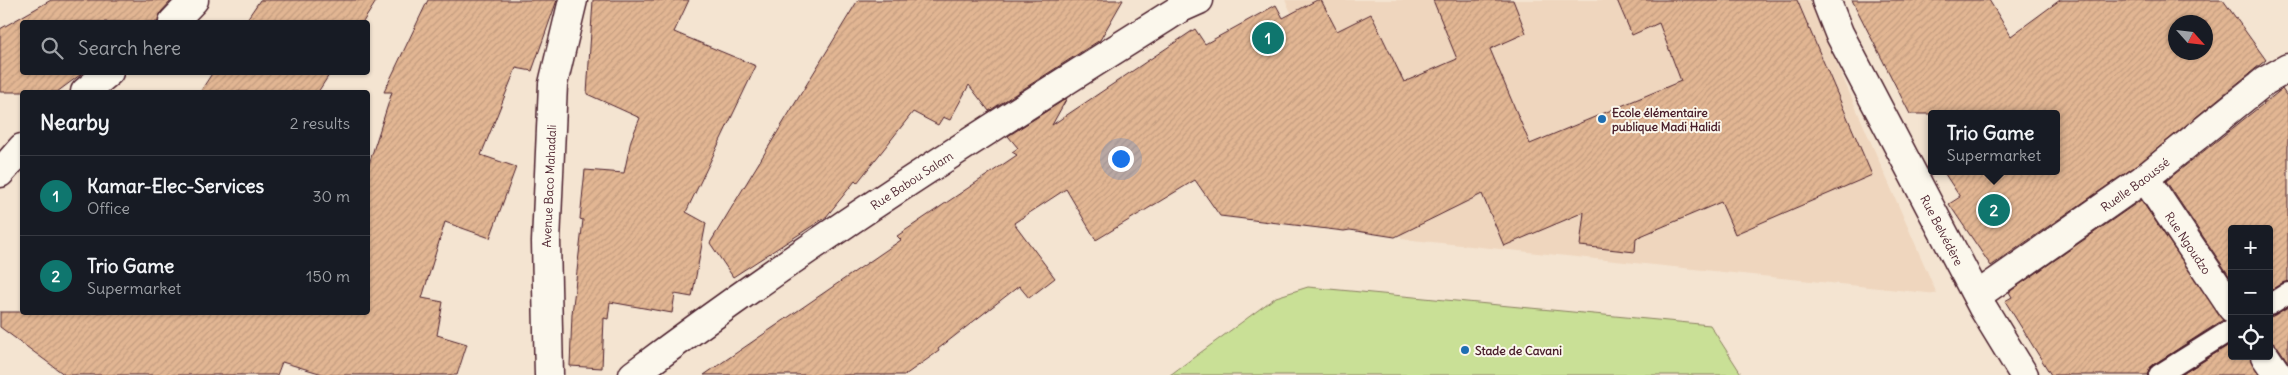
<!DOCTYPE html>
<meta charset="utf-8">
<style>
body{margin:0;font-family:Delius,sans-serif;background:#20242c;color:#f1f3f6}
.controls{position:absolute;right:15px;bottom:15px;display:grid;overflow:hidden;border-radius:5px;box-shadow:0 1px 4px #0004}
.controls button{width:45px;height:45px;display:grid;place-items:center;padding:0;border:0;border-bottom:1px solid #363941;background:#171b24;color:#f1f3f6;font:25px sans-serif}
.compass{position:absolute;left:2168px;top:15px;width:45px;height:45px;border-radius:50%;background:#171b24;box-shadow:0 1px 4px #0004;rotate:117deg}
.you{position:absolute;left:1120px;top:158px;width:18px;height:18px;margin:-12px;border:4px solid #fff;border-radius:50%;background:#1a73e8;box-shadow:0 0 0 8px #1a73e833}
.badge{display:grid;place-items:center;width:32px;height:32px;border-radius:50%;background:#0f766e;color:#fff;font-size:16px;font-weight:700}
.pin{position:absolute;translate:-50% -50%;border:2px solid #fff;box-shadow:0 1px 5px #0006}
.popup{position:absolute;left:1928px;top:110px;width:132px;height:65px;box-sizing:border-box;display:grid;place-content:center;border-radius:5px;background:#171b24;filter:drop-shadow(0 1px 4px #0005);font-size:16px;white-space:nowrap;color:#9ea1a6}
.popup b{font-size:19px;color:#f1f3f6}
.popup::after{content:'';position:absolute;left:50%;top:100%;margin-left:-10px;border:10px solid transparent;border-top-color:#171b24}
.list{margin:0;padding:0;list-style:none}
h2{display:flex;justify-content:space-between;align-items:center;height:65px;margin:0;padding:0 20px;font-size:21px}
h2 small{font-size:16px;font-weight:400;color:#9ea1a6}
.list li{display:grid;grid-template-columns:32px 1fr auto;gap:15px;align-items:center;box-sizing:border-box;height:80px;padding:0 20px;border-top:1px solid #363941}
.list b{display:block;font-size:19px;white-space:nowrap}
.list p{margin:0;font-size:16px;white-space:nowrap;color:#9ea1a6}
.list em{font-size:16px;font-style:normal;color:#9ea1a6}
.icon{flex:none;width:28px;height:28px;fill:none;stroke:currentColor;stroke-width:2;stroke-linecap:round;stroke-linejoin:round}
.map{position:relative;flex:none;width:2288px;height:375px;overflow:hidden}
.search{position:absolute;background:#171b24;box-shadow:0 1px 4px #0004;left:20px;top:20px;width:350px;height:55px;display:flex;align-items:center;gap:12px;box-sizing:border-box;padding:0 18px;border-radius:5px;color:#9ea1a6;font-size:19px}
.panel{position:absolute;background:#171b24;box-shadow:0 1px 4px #0004;left:20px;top:90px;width:350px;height:225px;border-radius:5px}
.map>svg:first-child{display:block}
</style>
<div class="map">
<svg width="2288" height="375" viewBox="0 0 2288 375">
<defs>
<pattern id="building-hatch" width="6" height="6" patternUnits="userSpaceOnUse" patternTransform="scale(1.25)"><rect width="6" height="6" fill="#e2b693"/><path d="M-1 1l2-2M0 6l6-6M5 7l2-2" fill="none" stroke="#c39c7f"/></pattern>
</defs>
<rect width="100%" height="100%" fill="#f4e4d1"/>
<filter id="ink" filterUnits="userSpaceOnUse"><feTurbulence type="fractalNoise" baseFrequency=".02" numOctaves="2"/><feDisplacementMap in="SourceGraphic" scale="10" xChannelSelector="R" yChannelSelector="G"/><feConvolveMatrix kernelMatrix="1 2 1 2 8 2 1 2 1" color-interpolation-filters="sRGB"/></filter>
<g filter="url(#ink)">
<!-- built -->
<path fill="#efd6be" d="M1285,0h524l128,294 -535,-55z"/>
<!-- garden -->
<path fill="#c9e096" stroke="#8a8060" d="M1308,287l402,38 32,50h-572l106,-78z"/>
<!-- building -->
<g fill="url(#building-hatch)" stroke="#4a1f2b" fill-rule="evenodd">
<path d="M51,0h121l-11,12 -3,10h-136v50h62l-27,20h-57v-63z"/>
<path d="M260,0h117l-14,22h-118z"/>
<path d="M428,0h129l-25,71 -16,-3 -35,87 35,12 -26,71 -45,-16 -23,76 21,4 -6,33 30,9 -10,31h-131l-44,-13 -5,13h-212l-65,-48v-15h368v-145l24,-75h-8z"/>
<path d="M593,0h96l-15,32 82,34 -70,146 20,11 -14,74 -17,-3 -3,19 -62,-11 -2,17 -4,-1 -2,50 -32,-2 2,-52 11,-94 -3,-1 5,-49 39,3 7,-33 9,-22 -53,-24z"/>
<path d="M858,0h265l-23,40 -111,71 -20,-26 -19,35 -7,-3 -5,8 -25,-13 -56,71 -2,-2 -29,36 -93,60 -23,-34z"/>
<path d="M1317,0h4l16,31 34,-17 33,68 53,-23 -24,-59h80l13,33 -36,16 40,95 151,-63 -22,-58 -27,12 -15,-35h180l75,175 -137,59 -14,-32 -85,36 -1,14 -55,-6 4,-34 -80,34 -22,-52 -87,43 -45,-7 -6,1 -124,-15 -25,-36 -99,60 -30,-51 -52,34 41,55 -26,20 -10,-12 -81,63 1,2 -34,24h-201l197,-135 -4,-4 120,-81 -5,-3 6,-4 -10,-12 59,-38 -15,27 143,-96 10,15 71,-39 7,13z"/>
<path d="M1852,0h137l22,36 49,-36h163l43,60 -130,106 -145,100 -42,-62 11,-7 -17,-26h113v-57h-146zM2176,22h30v30h-30z"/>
<path d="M213,72h118l-13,20h-118z"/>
<path d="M2282,89l6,9v183l-19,10v-62h-37v51l-66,-99z"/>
<path d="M2141,200l82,120 -70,45 -6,10h-96l-46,-74 7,-4 -3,-5z"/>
<path d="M2288,307v55l-10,-15 -9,-6v-24z"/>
<path d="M2232,343v13h18l9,19h-78z"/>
</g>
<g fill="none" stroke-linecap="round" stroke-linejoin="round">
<defs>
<g id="service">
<path d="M2269,305l19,-12"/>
<path d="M2159,375l73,-46"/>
</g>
<g id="minor">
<path id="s1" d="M1826,0l13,33 144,275 41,67"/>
<path d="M173,22l21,-22"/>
<path d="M85,92l24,-20"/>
<path d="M0,173l22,-25"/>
<path id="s2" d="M2145,178l87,130"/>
<path id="s3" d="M1978,295l167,-117 120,-97 23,-13"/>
<path d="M2265,356l13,19"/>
<path id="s4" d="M633,375c175,-133 362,-250 548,-367l18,-8"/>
</g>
<g id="tertiary">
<path id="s5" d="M549,375l-3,-133 7,-158 20,-84"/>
</g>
</defs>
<!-- service casing -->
<use href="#service" stroke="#4a1f2b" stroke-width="24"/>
<!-- minor casing -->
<use href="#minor" stroke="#4a1f2b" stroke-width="31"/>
<!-- tertiary casing -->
<use href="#tertiary" stroke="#4a1f2b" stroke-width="31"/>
<!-- service -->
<use href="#service" stroke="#fbf7ec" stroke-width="20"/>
<!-- minor -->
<use href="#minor" stroke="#fbf7ec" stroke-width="28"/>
<!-- tertiary -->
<use href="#tertiary" stroke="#fbf7ec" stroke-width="28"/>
</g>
</g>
<!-- markers -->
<g fill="#1f6fb2" stroke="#fbf7ec" stroke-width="2">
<circle cx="1602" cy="119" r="5"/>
<circle cx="1465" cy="350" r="5"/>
</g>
<g text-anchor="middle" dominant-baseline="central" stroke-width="4" stroke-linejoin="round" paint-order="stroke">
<!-- poi labels -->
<g font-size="12" font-weight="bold" fill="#4a1f2b" stroke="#fbf7ec" text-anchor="start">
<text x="1612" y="112">Ecole élémentaire<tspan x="1612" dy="14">publique Madi Halidi</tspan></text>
<text x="1475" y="350">Stade de Cavani</text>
</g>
<!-- street labels -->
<g font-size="12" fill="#4a1f2b" stroke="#fbf7ec">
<text stroke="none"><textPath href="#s4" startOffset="340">Rue Babou Salam</textPath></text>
<text stroke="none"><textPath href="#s3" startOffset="192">Ruelle Baoussé</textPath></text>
<text stroke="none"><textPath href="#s5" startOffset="189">Avenue Baco Mahadali</textPath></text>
<text stroke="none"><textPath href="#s1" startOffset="258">Rue Belvédère</textPath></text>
<text stroke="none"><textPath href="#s2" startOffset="78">Rue Ngoudzo</textPath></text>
</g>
</g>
</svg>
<div class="controls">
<button>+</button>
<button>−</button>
<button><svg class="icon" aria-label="locate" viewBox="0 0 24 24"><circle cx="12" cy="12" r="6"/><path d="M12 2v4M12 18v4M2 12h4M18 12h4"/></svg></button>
</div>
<svg class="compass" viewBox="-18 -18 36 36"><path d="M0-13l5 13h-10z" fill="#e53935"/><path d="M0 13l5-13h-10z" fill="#9ea1a6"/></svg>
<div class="you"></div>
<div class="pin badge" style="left:1268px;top:38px">1</div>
<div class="pin badge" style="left:1994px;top:210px">2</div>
<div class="popup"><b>Trio Game</b>Supermarket</div>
<div class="search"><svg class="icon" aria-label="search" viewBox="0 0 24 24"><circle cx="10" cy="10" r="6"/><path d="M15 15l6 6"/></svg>Search here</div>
<section class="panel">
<h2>Nearby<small>2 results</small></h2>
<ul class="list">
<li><span class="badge">1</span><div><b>Kamar-Elec-Services</b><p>Office</p></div><em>30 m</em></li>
<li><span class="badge">2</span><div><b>Trio Game</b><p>Supermarket</p></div><em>150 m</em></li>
</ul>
</section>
</div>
